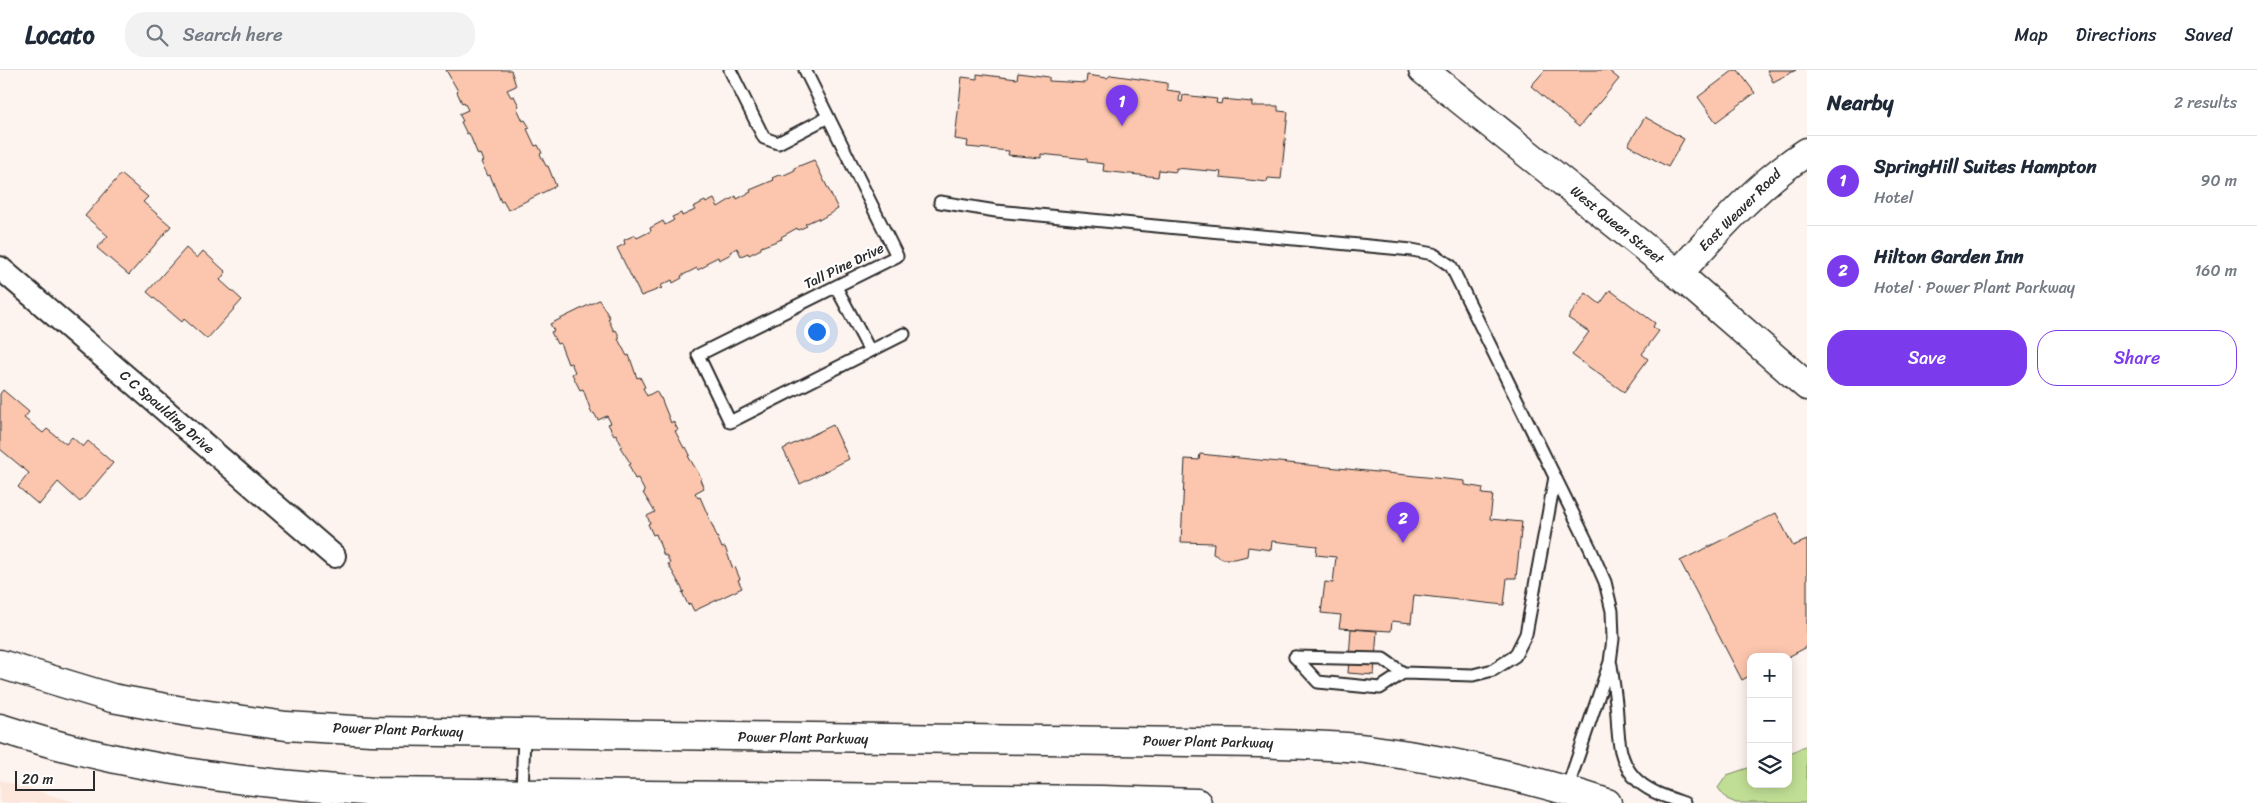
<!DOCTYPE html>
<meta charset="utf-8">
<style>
body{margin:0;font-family:Sriracha,sans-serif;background:#f2f2f3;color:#1f2937}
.controls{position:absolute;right:15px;bottom:15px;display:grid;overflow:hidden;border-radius:10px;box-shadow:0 2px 12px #0003}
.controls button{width:45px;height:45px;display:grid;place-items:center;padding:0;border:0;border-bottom:1px solid #e0e1e3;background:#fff;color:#1f2937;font:25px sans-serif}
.scale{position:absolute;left:15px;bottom:12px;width:80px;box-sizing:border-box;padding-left:5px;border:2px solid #2b2b2b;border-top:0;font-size:14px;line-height:18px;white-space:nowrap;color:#2b2b2b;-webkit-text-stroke:4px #fff;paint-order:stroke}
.you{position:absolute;left:816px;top:261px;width:18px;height:18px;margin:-12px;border:4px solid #fff;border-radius:50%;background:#1a73e8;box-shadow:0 0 0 8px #1a73e833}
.badge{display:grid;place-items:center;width:32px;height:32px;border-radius:50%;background:#7c3aed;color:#fff;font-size:16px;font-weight:700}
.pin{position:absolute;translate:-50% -41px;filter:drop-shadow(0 1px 2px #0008)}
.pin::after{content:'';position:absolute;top:26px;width:18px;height:15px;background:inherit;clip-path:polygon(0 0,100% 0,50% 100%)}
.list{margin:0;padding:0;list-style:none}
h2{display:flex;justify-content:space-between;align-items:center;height:65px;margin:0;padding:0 20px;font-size:21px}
h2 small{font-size:16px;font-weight:400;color:#747a83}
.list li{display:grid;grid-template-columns:32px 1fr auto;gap:15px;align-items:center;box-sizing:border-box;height:90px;padding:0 20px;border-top:1px solid #e0e1e3}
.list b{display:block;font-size:19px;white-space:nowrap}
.list p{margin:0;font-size:16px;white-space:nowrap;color:#747a83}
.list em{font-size:16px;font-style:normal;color:#747a83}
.actions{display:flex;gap:10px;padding:15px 20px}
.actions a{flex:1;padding:11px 0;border:1px solid #7c3aed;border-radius:20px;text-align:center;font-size:18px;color:#7c3aed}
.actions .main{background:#7c3aed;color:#fff}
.icon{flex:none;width:28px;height:28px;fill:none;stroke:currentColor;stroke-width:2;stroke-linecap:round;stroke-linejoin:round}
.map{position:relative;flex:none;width:1807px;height:733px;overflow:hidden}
header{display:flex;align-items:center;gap:30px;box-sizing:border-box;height:70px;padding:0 25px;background:#fff;border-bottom:1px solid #e0e1e3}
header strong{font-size:24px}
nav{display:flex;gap:28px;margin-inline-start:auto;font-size:18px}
.search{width:350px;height:45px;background:#f2f2f3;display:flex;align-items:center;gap:12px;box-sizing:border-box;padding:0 18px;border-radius:20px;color:#747a83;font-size:19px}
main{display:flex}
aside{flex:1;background:#fff}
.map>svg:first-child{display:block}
</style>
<header>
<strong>Locato</strong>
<div class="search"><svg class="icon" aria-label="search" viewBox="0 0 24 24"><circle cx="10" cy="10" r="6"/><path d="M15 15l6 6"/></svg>Search here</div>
<nav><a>Map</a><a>Directions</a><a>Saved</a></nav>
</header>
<main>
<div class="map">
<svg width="1807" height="733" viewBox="0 0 1807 733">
<rect width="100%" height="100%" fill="#fef4ef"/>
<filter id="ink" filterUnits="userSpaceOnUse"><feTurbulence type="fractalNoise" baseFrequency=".02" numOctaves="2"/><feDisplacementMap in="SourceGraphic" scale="10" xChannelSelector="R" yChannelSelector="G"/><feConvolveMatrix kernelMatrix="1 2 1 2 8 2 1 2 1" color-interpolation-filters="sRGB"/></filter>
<g filter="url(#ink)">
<!-- built -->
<path fill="#fde6dc" d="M0,710l78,23h-78z"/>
<!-- green -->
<path fill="#c1de95" stroke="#768460" d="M1807,675v58h-71l-9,-4 -9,-11 9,-13 24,-8v17h37v-30z"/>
<!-- building -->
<g fill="#fcc6ae" stroke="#2b2b2b">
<path d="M446,0h65l5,16 -9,4 4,7 3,-1 5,10 -2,2 6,13 2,-1 5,8 -3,1 8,17 3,-1 4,8 -2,1 6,12h2l8,20 -48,24 -5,-9 -2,1 -11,-27 -2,1 -7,-14 2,-1 -3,-7 -2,1 -9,-22 -2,1 -6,-12 2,-1 -4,-7 9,-4 -4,-8 -2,1 -5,-11 1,-1z"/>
<path d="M1545,0h63l11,9 -40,48 -48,-41z"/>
<path d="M1734,0h4l17,23 -39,29 -18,-25z"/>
<path d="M1767,0h29l-23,12z"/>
<path d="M1018,3l31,4v4l37,2 1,-8 20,3 4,-3 56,8v7l13,2 -1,9 3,1 1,-7 34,4 -1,4 5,1 1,-5 30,3v4h26v5l10,1 -7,67 -13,-1 -1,4 -47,-5 1,-5 -45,-4v4l-17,-2 -1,7 -55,-6 1,-7 -17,-2v-3l-46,-5v4l-33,-3 1,-4 -42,-4 1,-6 -13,-2 7,-62 15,2v-5l40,5z"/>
<path d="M1645,47l39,22 -16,28 -40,-22z"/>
<path d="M814,90l24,49 -19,11 -1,-2 -13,6 2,2 -9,4 -1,-2 -16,9 1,2 -21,8v2l-12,6 -1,-2 -7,3 -4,-8 -7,4 1,2 -12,6 -1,-3 -12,6 1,2 -9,5 -1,-2 -16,8 1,2 -9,5 -1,-3 -12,6 2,2 -21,8 -24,-48 8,-4 -1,-4 11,-5 2,3 14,-7 -1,-3 13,-7 2,4 9,-5 -2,-3 9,-4 1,3 13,-6 -2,-3 12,-6 1,2 8,-4 4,8 18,-11 1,3 14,-7 -1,-2 24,-10 -2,-2 9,-4 1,2 13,-6 -1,-2z"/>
<path d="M121,104l27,23 -5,5 28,24 -42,49 -32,-27 11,-12 -23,-20z"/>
<path d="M186,178l11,10 6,-7 23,21 -6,8 22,20 -35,39 -23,-20 -2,3 -35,-30z"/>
<path d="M1610,220l45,33 -2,4 6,4 -17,23 6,5 -24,33 -52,-37 17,-23 -21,-14 18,-25 14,11z"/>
<path d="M599,230l11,18 -2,1 6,12 2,-1 4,8 -2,1 9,17 2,-1 8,23 3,-1 5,10 -2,1 4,8 9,-5 4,7h1l10,25 2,-2 5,9 -3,1 9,17 2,-1 4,8 -2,1 14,23 -2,1 4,8 -9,5 3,5 2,-1 22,51 3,-1 8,22 2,-2 5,12 -2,1 4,8 -48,23 -4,-8 -2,2 -6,-13h2l-16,-28 2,-1 -4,-8 -2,1 -8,-22 -3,1 -5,-11 2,-1 -3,-7 8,-4 -12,-19 2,-1 -7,-14 -3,1 -6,-14 2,-1 -11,-17 2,-1 -6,-12 -2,1 -6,-11 3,-1 -4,-7 -9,4 -4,-7 -2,1 -9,-25 -3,1 -8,-16 3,-2 -4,-9 -3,1 -8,-21 -3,1 -6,-12 3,-1 -4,-7z"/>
<path d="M3,320l26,22 -5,6 19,15 4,-4 19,15 6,-7 11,10 5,-6 25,22 -33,39 -22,-20 -19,23 -21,-18 11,-14 -29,-24v-55z"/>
<path d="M833,355l16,34 -49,25 -17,-35z"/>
<path d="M1200,384l265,27v4l18,3 -1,6 11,1 -3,24 32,3 -6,56h-9l-3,27 -90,-10 -3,28 -19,-2 -1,10 -52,-3 2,-13 -20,-2 4,-31 8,1 3,-26 -20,-2 1,-9 -45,-5 -1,9 -23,-3 -1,9 -12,3h-12l-10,-5 1,-11 -33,-1 4,-83 14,1z"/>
<path d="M1776,443l17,33 14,-6v107l-19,10h-37v18l-9,5 -62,-119z"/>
<path d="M1351,559l26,2 -3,44 -26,-2z"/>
</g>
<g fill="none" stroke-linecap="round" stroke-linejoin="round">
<defs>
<g id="lane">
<path d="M730,0l34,68 14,5 50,-26"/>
<path d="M805,0l92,186 -199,99 32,67 174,-88"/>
<path d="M940,132l56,9 416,39 21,4 18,12 139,282 15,34 7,29 1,28 -3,23 -44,130"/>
<path d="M836,217l34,64"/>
<path d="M1295,587l23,25 62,6 23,-15 70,2 20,-5 22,-14 11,-22 29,-157"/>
<path d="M1295,587l88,2 20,14"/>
<path d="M1611,595c2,16 5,33 6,50 1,24 2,50 22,67 13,11 30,16 45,21"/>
<path d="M522,724l2,-60"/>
</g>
<path id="street" d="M0,198l334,288"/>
<g id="secondary">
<path d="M1423,0l255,204 129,112"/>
<path d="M1678,204c40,-44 79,-90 129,-122"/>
<path d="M0,594l112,34 76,14 98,14 85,5 890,12c35,2 71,2 106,6 81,11 161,28 240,54"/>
<path d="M0,658c126,41 245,55 376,64l726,8 95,3"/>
</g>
</defs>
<!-- lane casing -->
<use href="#lane" stroke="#2b2b2b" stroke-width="15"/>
<!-- street casing -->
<use href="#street" stroke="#2b2b2b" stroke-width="26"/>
<!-- secondary casing -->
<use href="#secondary" stroke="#2b2b2b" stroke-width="31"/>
<!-- lane -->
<use href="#lane" stroke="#fff" stroke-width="11"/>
<!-- street -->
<use href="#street" stroke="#fff" stroke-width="22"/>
<!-- secondary -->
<use href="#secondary" stroke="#fff" stroke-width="28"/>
</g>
</g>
<g text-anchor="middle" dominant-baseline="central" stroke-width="4" stroke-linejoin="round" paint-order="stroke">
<!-- street labels -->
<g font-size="14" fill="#2b2b2b" stroke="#fff">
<text transform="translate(1740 140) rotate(-45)">East Weaver Road</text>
<text transform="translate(1617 155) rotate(39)">West Queen Street</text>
<text transform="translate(844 196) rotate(-26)">Tall Pine Drive</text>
<text transform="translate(167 342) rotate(41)">C C Spaulding Drive</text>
<text transform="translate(398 660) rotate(2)">Power Plant Parkway</text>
<text transform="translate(803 668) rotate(1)">Power Plant Parkway</text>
<text transform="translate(1208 672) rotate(1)">Power Plant Parkway</text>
</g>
</g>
</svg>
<div class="controls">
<button>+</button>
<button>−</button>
<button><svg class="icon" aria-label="layers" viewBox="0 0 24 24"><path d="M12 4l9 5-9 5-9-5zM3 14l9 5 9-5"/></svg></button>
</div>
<div class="scale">20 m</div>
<div class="you"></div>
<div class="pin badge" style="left:1122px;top:56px">1</div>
<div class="pin badge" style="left:1403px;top:473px">2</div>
</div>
<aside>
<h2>Nearby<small>2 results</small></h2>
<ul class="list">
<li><span class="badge">1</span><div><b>SpringHill Suites Hampton</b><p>Hotel</p></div><em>90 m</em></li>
<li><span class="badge">2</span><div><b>Hilton Garden Inn</b><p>Hotel · Power Plant Parkway</p></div><em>160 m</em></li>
</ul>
<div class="actions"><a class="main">Save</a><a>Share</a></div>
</aside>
</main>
